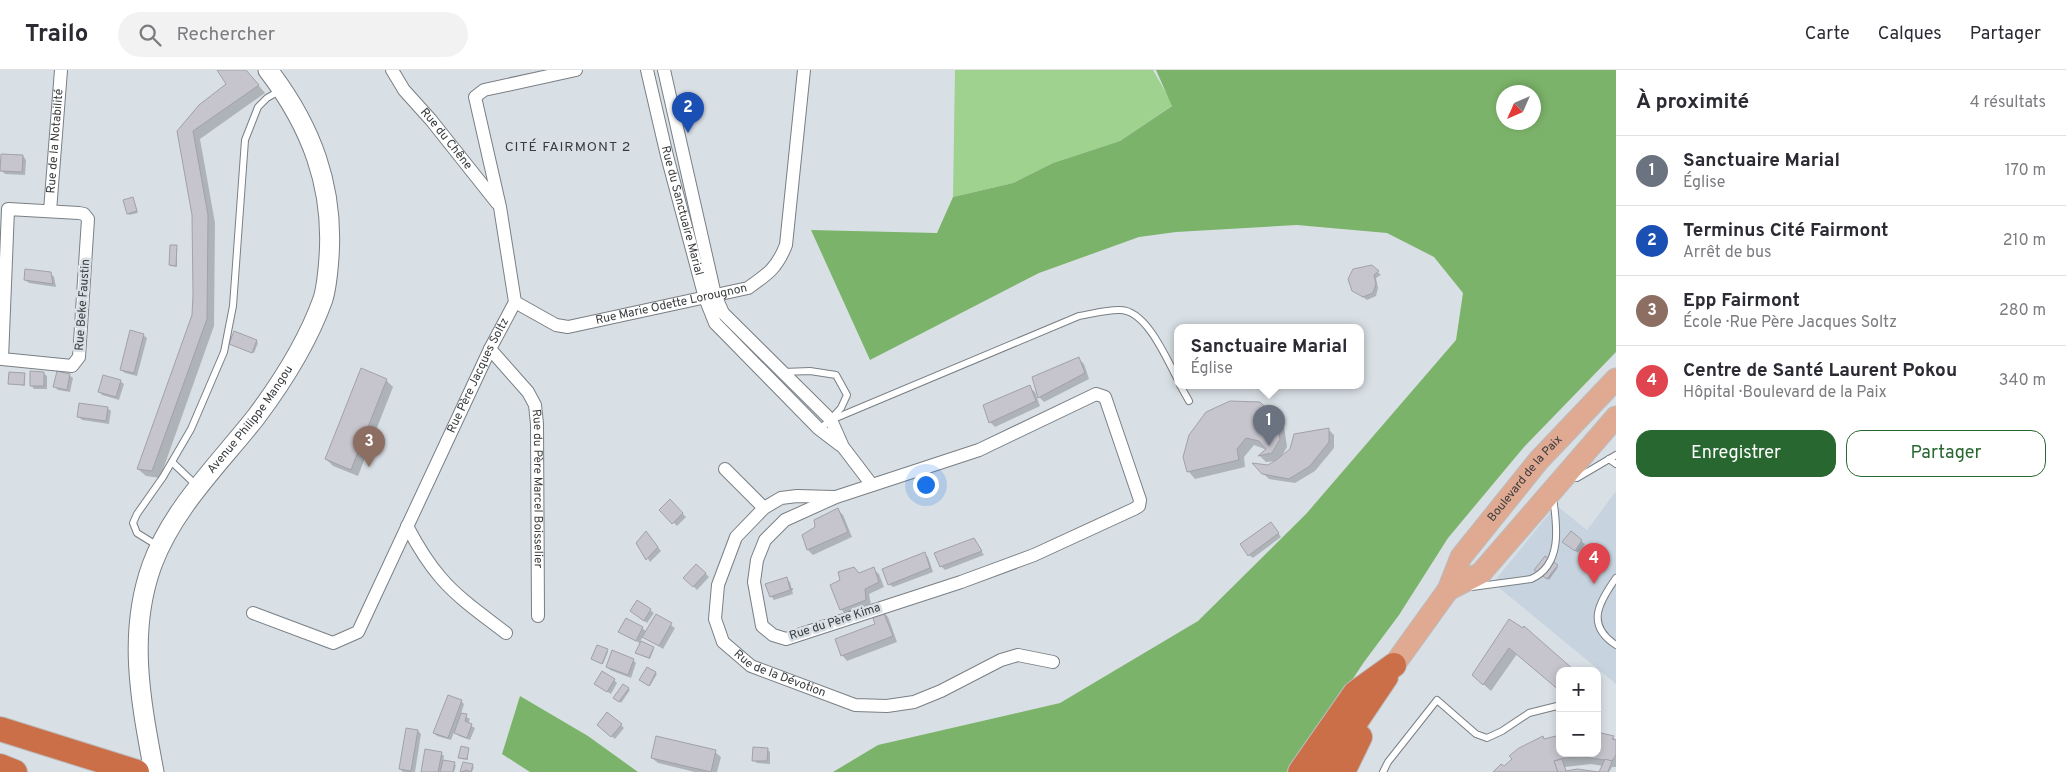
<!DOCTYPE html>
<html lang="fr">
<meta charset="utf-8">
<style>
body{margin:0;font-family:Overpass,sans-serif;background:#f2f2f3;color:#2b2b33}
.controls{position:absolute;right:15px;bottom:15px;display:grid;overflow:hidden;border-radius:10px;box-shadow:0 2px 8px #0003}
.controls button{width:45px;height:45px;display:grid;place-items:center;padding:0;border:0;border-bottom:1px solid #e1e1e2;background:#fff;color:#2b2b33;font:25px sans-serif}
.compass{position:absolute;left:1496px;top:15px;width:45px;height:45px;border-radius:50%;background:#fff;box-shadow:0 2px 8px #0003;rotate:225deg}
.you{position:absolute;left:925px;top:414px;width:18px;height:18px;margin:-12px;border:4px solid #fff;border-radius:50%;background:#1a73e8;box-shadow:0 0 0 8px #1a73e833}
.badge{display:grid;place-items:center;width:32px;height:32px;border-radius:50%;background:#286730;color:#fff;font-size:16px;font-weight:700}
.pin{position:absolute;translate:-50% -41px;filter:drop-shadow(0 1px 2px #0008)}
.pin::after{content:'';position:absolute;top:26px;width:18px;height:15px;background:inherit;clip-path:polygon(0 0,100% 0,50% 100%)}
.popup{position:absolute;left:1174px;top:254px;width:190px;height:65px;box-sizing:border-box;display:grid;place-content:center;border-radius:10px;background:#fff;filter:drop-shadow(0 1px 4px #0005);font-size:16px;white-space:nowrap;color:#7c7c81}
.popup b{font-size:19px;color:#2b2b33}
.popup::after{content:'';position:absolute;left:50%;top:100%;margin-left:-10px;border:10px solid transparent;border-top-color:#fff}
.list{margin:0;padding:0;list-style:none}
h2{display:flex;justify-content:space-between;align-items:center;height:65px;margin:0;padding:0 20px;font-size:21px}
h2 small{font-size:16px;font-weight:400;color:#7c7c81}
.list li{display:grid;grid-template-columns:32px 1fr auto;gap:15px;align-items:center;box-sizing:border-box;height:70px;padding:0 20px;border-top:1px solid #e1e1e2}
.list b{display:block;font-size:19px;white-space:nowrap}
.list p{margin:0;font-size:16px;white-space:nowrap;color:#7c7c81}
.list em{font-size:16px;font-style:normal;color:#7c7c81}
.actions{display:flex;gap:10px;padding:15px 20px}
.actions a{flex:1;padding:11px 0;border:1px solid #286730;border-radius:15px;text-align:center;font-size:18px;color:#286730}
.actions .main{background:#286730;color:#fff}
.icon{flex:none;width:28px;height:28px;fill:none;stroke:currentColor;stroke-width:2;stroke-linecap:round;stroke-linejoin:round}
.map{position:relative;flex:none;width:1616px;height:702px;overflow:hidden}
header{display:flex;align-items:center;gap:30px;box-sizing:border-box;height:70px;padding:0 25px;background:#fff;border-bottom:1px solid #e1e1e2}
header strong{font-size:24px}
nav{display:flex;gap:28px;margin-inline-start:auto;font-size:18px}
.search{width:350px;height:45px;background:#f2f2f3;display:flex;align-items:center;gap:12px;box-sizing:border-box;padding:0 18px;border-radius:28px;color:#7c7c81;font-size:19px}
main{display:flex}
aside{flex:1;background:#fff}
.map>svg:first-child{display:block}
</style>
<header>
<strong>Trailo</strong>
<div class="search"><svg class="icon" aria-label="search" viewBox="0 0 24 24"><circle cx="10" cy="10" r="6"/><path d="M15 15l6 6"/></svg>Rechercher</div>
<nav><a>Carte</a><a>Calques</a><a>Partager</a></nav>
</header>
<main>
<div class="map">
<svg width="1616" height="702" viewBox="0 0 1616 702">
<rect width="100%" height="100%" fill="#d9e0e5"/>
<!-- built -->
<path fill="#c7d4df" d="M1616,421v193l-123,-101 63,-78 31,25z"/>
<!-- green -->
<path fill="#9fd18f" d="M955,0h198l20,35 -53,36 -67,22 -40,20 -60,14z"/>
<!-- forest -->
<g fill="#7cb36a" fill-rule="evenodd">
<path d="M1156,0h460v282l-92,95 -76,91 -49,77 -35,47 -73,110h-458l45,-27 182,-42 138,-82 108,-107 150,-174 7,-47 -29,-36 -47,-24 -90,-8 -121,7 -37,5 -100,36 -169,87 -59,-130 126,3 16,-36 60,-14 40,-20 67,-22 52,-35zM1504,22h30v30h-30z"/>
<path d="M520,626l68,40 50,36h-108l-28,-18z"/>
</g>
<!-- shadow -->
<g fill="#0003">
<path d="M218,0h28l19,23 -65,46 15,84 -1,103 -54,152 -14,-2 -8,-7 55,-154v-100l-14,-84 49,-47z"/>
<path d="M23,86l3,4 -1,15 -20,-1 -3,-3z"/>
<path d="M133,128l5,15 -9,2 -5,-14z"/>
<path d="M177,176v21l-6,-1 -1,-1z"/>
<path d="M1372,197l9,8 -5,3 2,10 -2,8 -9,4 -14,-10z"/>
<path d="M51,204l3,3 2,10 -27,-4 -4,-3z"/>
<path d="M143,265l4,3 -10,38 -12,-3 -4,-3z"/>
<path d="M256,271l2,2 -4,10 -22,-8z"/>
<path d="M1079,289l5,5 5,15 -45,23 -5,-5z"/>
<path d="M43,303l4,3v13h-13l-3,-4z"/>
<path d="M24,304l1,12 -15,-3z"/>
<path d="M69,305l4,3 -3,14 -12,-2 -3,-3z"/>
<path d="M386,310l7,7 -35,89 -25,-10 -7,-7z"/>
<path d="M120,311l4,3 -5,16 -17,-5 -3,-4z"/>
<path d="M1029,317l6,5 5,14 -45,21 -5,-5z"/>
<path d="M1260,333l24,23 3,21 -6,10 48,-27 5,5v13l-19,23 -20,12 -26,-4 -14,-14 13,1 8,-5 -10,1 -6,-6 7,-6 -13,-5 -10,12 1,10 -50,12 -7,-8z"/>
<path d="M107,338l4,3 -2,13 -27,-4 -4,-4z"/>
<path d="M670,431l16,16 -9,9 -16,-16z"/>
<path d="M838,440l5,5 9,22 -39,18 -5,-5 -4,-15 13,-7z"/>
<path d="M1274,457l7,10 -28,21 -4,-3z"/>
<path d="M1571,463l14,11 -7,9 -14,-11z"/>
<path d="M649,466l12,15 -11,11 -12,-19z"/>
<path d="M973,469l11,16 -39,15 -4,-4z"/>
<path d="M924,484l4,3 5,15 -40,15 -4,-3z"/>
<path d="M1545,488l13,9 -9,13 -13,-10z"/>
<path d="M697,495l12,12 -12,13 -12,-12z"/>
<path d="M873,499l6,5 5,13 -15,7 2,11 -25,10 -5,-6 18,-35z"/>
<path d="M786,509l4,3 3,12 -19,6 -3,-4z"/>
<path d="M638,531l16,12 -7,10 -16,-12z"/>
<path d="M883,542l5,5 9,25 -50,19 -5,-6 35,-30z"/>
<path d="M656,545l19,13 -12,21 -20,-13 -3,6 14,7 -4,10 -12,-5 -1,-1 4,-9 -21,-12 22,-4 5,4z"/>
<path d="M1524,558l49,43h-13v20l-43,-37 -26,37 -10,-9z"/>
<path d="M607,581l1,1 -5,12 -11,-5z"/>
<path d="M633,590l3,3 -5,15 -21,-8 -3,-3z"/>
<path d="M655,603l2,1 -7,12 -8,-5z"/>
<path d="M614,610l3,3 -6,11 -12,-7z"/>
<path d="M624,616l6,4 -9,13 -5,-4z"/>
<path d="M461,631l3,3 -3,10 9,5 -2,5 7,4 -5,12 -11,-4 -5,-4 -3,8 -14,-4 -3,-3z"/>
<path d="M621,655l3,3 -9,11 -13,-10z"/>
<path d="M418,661l3,3 -6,38h-12l-3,-3z"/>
<path d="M1613,667l3,3v27h-4l-3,5h-9l3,-6 -12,-2 -26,3 1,5h23h-94l65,-19h37z"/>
<path d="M468,679v11l-7,-1 -2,-2z"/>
<path d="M767,679l3,3v12l-13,-1 -4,-3z"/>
<path d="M715,682l6,5 -4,15h-22l-37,-9 -6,-5z"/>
<path d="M441,683l3,3 -1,6 13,3 -2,7h-31z"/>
<path d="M464,693l10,4 -2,5h-11z"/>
</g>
<!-- building -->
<g fill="#c6c5cd" stroke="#a2a1a8">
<path d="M217,0h29l13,15 -66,46 15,84 -1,104 -55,152 -15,-2 55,-154 1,-20 -1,-80 -15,-84 22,-26 27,-21z"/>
<path d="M1,84l22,1 -1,17 -22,-1z"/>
<path d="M133,127l4,14 -10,3 -4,-14z"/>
<path d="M170,175h7l-1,21 -7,-1z"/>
<path d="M1372,195l7,6 -5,4 2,9 -3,9 -10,4 -11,-6 -4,-12 5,-10z"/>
<path d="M25,199l26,3 2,12 -29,-4z"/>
<path d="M130,260l14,4 -10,39 -14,-3z"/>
<path d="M234,261l23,9 -5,13 -23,-9z"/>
<path d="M1079,287l6,16 -47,25 -6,-21z"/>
<path d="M361,298l26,11 -36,91 -26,-11z"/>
<path d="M30,301l14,1v14h-14z"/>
<path d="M57,301l13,3 -3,16 -14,-3z"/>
<path d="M9,302l16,1 -1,12 -16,-1z"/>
<path d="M103,305l18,5 -5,17 -18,-5z"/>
<path d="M1030,315l6,16 -47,22 -6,-18z"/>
<path d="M1230,331l30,1 17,16 3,21 -8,14 -14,3 8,-7 -7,-8 -13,-3 -9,11 2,11 -52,12 -4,-15 6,-22 17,-23z"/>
<path d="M79,333l29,4 -2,14 -29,-4z"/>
<path d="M1329,358v14l-19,24 -21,13 -27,-5 -10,-11 16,2 8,-5 14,-11 4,-15z"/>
<path d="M670,429l13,14 -11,11 -13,-14z"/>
<path d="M838,438l10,24 -41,18 -5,-15 13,-8 -1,-7z"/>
<path d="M1271,452l8,11 -31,23 -8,-12z"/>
<path d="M646,461l12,16 -12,13 -10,-17z"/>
<path d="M1571,461l11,9 -7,11 -13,-9z"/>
<path d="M974,468l8,13 -42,16 -6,-14z"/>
<path d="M925,482l5,16 -42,17 -6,-16z"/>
<path d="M1545,486l13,9 -11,14 -13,-9z"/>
<path d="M696,494l10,9 -13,14 -10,-9z"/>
<path d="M854,497l5,6 15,-6 5,15 -14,7 1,11 -26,10 -10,-25 10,-5 -2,-8z"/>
<path d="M787,507l3,12h3l-23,8 -5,-13z"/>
<path d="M637,530l14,9 -7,12 -14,-10z"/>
<path d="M883,541l10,25 -52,20 -6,-17 40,-15 -3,-9z"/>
<path d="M656,544l16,9 -13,23 -17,-9z"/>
<path d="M626,548l17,9 -7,14 -18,-9z"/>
<path d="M1509,549l14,9 1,-2 50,44 -14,1v20l-51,-43 -26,37 -11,-10z"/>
<path d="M641,571l13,6 -5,11 -14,-5z"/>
<path d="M597,575l11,4 -6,15 -11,-5z"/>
<path d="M612,580l22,9 -6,16 -22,-8z"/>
<path d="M647,597l9,5 -7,14 -10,-6z"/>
<path d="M602,601l13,8 -8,13 -13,-8z"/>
<path d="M623,614l6,4 -10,14 -6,-4z"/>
<path d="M448,625l14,5 -14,38 -15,-5z"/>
<path d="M607,642l15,12 -11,13 -14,-12z"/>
<path d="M461,643l6,1 -2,7 7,3 -5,14 -13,-5z"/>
<path d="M406,658l12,2 -7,41 -12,-2z"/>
<path d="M1597,662l17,4 -2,3 4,1v15l-4,6 -29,-4 -19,1 -10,3 4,11h-65l8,-8 3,2 8,-7 -3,-3 10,-8 24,-12 1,3 16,-4v18h37z"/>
<path d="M656,666l60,14 -5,22 -60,-14z"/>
<path d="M461,676l8,2 -2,11 -9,-1z"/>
<path d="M753,677l15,1 -1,13h-15z"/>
<path d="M425,679l17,3 -4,20h-17z"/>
<path d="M1562,689l4,12 11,-2 22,3 6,-13 7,2 -4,11h-50l-4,-11z"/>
<path d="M443,690l12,2 -2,10h-13z"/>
<path d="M463,692l10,2 -2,8 -4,-2 -7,2z"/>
</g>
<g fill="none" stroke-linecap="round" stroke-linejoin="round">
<defs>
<g id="lane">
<path d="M783,302l27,-1 26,4 11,20 -6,13 -10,11"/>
<path d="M1180,315l9,16"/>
<path d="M819,359l12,-9 248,-104c13,-2 29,-7 42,-6 26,1 46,50 57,70"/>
<path d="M1609,389l7,5"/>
<path d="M172,392l24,23"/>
<path d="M1573,405l4,3 39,-23"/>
<path d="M158,476l-21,-13 -4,-10 4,-9 26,-37 28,-48 33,-77 9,-46 12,-166 13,-33 9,-9 14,-8"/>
<path d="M1616,508c-17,24 -31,47 0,67"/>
<path d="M1472,517l59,-8c32,-14 26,-54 22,-82"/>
<path d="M1383,702l5,-10 49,-62 39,34 11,4 15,-7 27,-18 28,-7"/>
</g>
<g id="street">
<path id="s1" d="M392,0l12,20 27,30 66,83"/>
<path id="s2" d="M647,0l20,86 38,142 10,25 104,106 21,16"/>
<path d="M664,0l51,225 8,18 108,107 12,27 29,38"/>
<path d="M8,139l71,4 5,1 4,5 -9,138 -7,9 -70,-7z"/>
<path id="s3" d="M50,141l11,-141"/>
<path id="s4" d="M515,232l41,23 12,2 180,-39c20,-14 29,-20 38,-43l18,-175"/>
<path id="s5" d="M490,279l38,43 7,13 2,19 1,192"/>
<path d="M1096,324l9,3 35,103 -1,6 -5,3 -100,46 -73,27 -175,57 -13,-4 -11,-9 -8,-44 3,-22 8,-20 20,-20 51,-23 143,-47z"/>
<path d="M725,399l39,39"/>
<path id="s6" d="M834,427l-37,-1 -16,2 -17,10 -28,29 -18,48 -3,34 8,23 28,24 104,39 32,1 27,-4 27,-11 60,-31 17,-5 35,7"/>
<path d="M407,456c10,19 20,36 34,52 18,21 43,38 65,55"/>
<path id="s7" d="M253,543l80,30 25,-11 132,-283 25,-47 -15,-95 -25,-110 9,-7 92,-20"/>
</g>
<g id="secondary">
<path id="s8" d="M154,702c-13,-70 -27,-138 -2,-207 21,-57 67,-101 104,-148 27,-36 52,-76 67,-118 4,-13 5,-28 6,-42 5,-71 -18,-131 -61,-187"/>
</g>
<g id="primary">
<path d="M1448,520l33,-17 135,-156"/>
<path id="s9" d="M1394,595l54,-75 13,-33 78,-97 77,-81"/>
</g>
<g id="highway">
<path d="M0,659l137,43"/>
<path d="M0,696l15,6"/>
<path d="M1300,702l55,-79 39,-28"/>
<path d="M1322,702l64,-95"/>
<path d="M1343,702l17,-35"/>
</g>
</defs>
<!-- lane casing -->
<use href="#lane" stroke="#797f84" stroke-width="8"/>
<!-- street casing -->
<use href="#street" stroke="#797f84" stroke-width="14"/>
<!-- secondary casing -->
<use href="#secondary" stroke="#797f84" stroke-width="21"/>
<!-- primary casing -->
<use href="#primary" stroke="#bbbcbd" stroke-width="23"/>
<!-- highway casing -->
<use href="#highway" stroke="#bbbcbd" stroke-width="26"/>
<!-- lane -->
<use href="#lane" stroke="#fff" stroke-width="6"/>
<!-- street -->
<use href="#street" stroke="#fff" stroke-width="12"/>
<!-- secondary -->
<use href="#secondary" stroke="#fff" stroke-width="19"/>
<!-- primary -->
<use href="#primary" stroke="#e0a992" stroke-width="21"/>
<!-- highway -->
<use href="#highway" stroke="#cb6f49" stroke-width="24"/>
</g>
<g text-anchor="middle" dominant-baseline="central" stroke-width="5" stroke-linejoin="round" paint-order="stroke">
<!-- street labels -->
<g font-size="12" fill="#383b3d" stroke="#d9e0e5">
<text stroke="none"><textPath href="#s1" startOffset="88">Rue du Chêne</textPath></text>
<text stroke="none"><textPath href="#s3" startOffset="70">Rue de la Notabilité</textPath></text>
<text stroke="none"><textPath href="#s2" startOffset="145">Rue du Sanctuaire Marial</textPath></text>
<text stroke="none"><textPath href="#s4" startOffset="165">Rue Marie Odette Lorougnon</textPath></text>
<text transform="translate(83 235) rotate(-86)">Rue Beke Faustin</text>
<text stroke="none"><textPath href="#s7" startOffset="396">Rue Père Jacques Soltz</textPath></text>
<text stroke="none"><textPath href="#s8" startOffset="386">Avenue Philippe Mangou</textPath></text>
<text stroke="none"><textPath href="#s9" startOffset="229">Boulevard de la Paix</textPath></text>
<text stroke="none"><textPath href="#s5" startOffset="156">Rue du Père Marcel Boisselier</textPath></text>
<text transform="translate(835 552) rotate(-18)">Rue du Père Kima</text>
<text stroke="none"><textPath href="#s6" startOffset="289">Rue de la Dévotion</textPath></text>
</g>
<!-- neighbourhood labels -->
<g font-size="14" letter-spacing="1" fill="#383b3d" stroke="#d9e0e5">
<text x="568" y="77">CITÉ FAIRMONT 2</text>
</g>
</g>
</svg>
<div class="controls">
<button>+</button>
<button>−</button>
</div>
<svg class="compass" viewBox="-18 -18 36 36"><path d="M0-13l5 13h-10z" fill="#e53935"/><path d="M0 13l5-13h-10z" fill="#7c7c81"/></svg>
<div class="you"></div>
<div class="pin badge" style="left:1269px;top:376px;background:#6b7280">1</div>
<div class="popup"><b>Sanctuaire Marial</b>Église</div>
<div class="pin badge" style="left:688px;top:63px;background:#1a4fb4">2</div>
<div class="pin badge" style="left:369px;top:397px;background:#8d6e63">3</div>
<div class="pin badge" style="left:1594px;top:514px;background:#e0444e">4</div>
</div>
<aside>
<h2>À proximité<small>4 résultats</small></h2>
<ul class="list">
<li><span class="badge" style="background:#6b7280">1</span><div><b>Sanctuaire Marial</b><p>Église</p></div><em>170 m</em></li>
<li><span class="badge" style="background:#1a4fb4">2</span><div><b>Terminus Cité Fairmont</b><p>Arrêt de bus</p></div><em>210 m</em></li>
<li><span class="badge" style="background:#8d6e63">3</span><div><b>Epp Fairmont</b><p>École · Rue Père Jacques Soltz</p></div><em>280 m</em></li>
<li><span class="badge" style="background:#e0444e">4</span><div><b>Centre de Santé Laurent Pokou</b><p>Hôpital · Boulevard de la Paix</p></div><em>340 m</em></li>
</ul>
<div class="actions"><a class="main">Enregistrer</a><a>Partager</a></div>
</aside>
</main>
